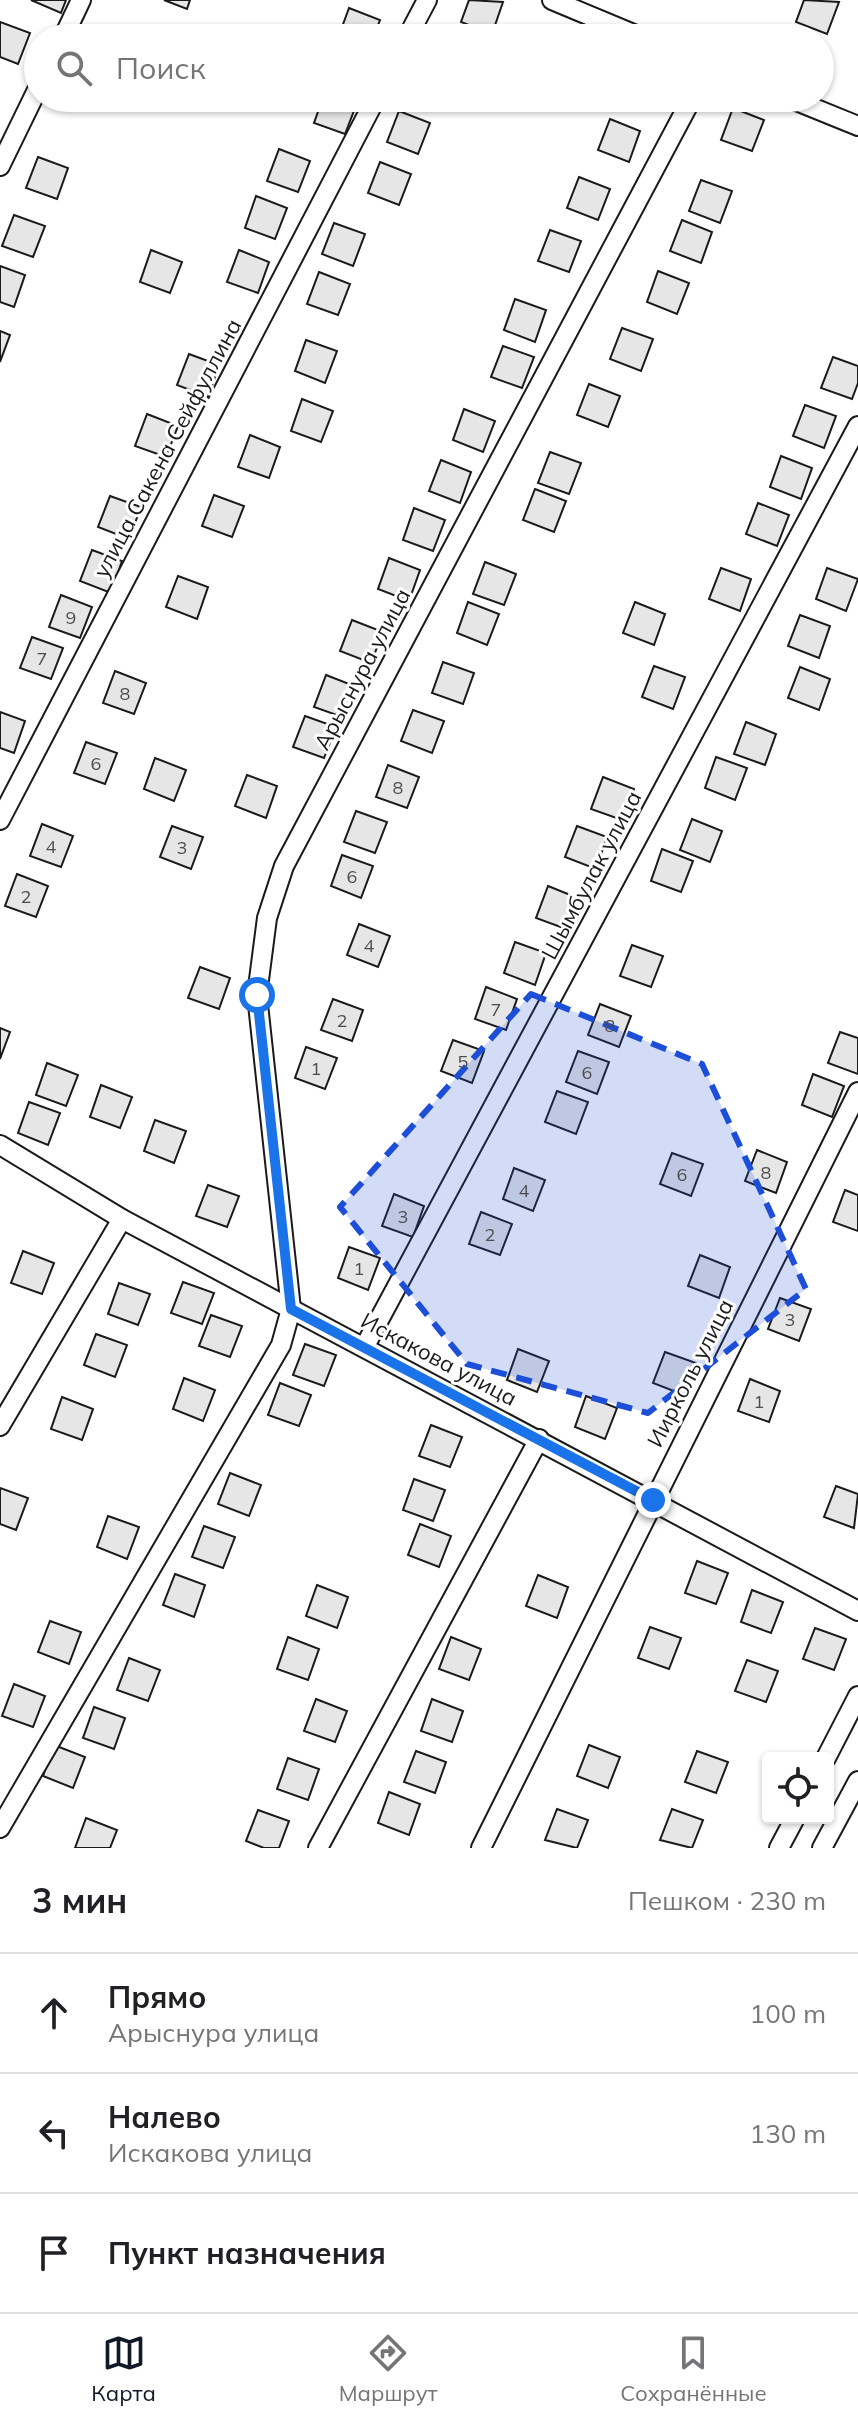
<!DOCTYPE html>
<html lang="ru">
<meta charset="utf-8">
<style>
body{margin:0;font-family:Mulish,sans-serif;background:#f2f2f2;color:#202124}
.controls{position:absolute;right:24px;bottom:24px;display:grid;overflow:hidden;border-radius:8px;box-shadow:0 2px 6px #0004}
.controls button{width:72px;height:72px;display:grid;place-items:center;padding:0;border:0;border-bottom:2px solid #e0e0e0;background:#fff;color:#202124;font:40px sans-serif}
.stop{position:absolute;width:24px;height:24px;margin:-18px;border:6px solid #1a73e8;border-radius:50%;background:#fff}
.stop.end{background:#1a73e8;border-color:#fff;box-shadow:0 2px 8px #0008}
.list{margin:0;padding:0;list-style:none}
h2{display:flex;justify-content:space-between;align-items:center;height:104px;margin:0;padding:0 32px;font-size:34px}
h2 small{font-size:26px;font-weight:400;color:#757577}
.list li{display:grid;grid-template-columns:52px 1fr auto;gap:24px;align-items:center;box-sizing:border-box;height:120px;padding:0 32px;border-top:2px solid #e0e0e0}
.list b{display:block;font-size:30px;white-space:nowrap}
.list p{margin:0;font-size:26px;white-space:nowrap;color:#757577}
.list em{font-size:26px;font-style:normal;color:#757577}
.icon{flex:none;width:44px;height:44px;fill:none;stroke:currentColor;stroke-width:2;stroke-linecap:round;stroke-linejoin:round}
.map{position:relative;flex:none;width:858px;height:1848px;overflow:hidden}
.search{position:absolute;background:#fff;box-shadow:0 2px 6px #0004;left:24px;right:24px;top:24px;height:88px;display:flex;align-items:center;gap:20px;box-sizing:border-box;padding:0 28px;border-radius:44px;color:#757577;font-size:30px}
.sheet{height:464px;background:#fff}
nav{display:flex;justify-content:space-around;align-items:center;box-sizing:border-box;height:112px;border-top:2px solid #e0e0e0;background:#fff;font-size:22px;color:#757577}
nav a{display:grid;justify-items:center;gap:4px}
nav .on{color:#111827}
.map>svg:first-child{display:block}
</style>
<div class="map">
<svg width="858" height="1848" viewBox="0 0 858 1848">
<rect width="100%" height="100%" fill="#fff"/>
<!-- building -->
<g fill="#e6e6e6" stroke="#1a1a1a" stroke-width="2">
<path d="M31,0h35l-5,13z"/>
<path d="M164,0h26l-3,9z"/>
<path d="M469,0l34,2 -11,32 -31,-12z"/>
<path d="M804,0l35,2 -12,32 -31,-12z"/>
<path d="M349,8l31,12 -7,18h-35z"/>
<path d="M0,22l30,11 -12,31 -18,-7z"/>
<path d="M323,98h20l14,5 -12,31 -31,-11z"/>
<path d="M637,98h32l-4,10z"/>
<path d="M733,108l31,12 -12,31 -31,-11z"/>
<path d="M399,111l31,12 -12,31 -31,-12z"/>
<path d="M610,119l30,12 -11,31 -31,-12z"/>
<path d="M279,149l31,12 -12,31 -31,-11z"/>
<path d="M38,157l30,11 -11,31 -31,-11z"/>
<path d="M380,162l31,12 -12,31 -31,-12z"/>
<path d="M579,177l31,12 -12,31 -31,-12z"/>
<path d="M701,180l31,11 -12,32 -31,-12z"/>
<path d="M256,196l31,12 -12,31 -30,-11z"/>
<path d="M14,215l31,11 -12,31 -31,-11z"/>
<path d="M682,220l30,12 -11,31 -31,-12z"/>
<path d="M334,223l31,11 -12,32 -31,-12z"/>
<path d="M550,230l31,11 -12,31 -31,-11z"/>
<path d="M151,250l31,12 -12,31 -30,-11z"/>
<path d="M239,250l30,12 -11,31 -31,-11z"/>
<path d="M0,266l25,9 -11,32 -14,-5z"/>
<path d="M658,271l31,12 -12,31 -30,-12z"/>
<path d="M319,272l31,12 -12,31 -31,-11z"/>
<path d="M515,299l31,11 -11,32 -31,-12z"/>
<path d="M622,328l31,11 -12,32 -31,-12z"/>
<path d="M0,331l10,4 -10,27z"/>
<path d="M306,340l31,11 -12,32 -30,-12z"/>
<path d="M503,346l31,11 -12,31 -31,-11z"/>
<path d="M189,354l30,11 -11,32 -31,-12z"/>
<path d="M833,357l25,9v17l-6,16 -31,-11z"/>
<path d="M589,384l31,12 -12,31 -31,-12z"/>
<path d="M302,399l31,12 -12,31 -30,-11z"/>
<path d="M805,405l31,11 -12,32 -31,-12z"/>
<path d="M464,409l31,12 -12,31 -30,-12z"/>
<path d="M147,414l31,12 -12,31 -31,-11z"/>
<path d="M250,435l30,12 -11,31 -31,-11z"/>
<path d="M550,452l31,11 -12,31 -31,-11z"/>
<path d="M781,456l31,12 -11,31 -31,-12z"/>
<path d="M441,460l30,12 -11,31 -31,-12z"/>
<path d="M535,489l31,12 -12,31 -31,-12z"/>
<path d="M214,495l30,11 -12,31 -30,-11z"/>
<path d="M110,496l31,11 -12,32 -31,-12z"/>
<path d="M758,503l31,12 -12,31 -31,-12z"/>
<path d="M414,508l31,12 -12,31 -30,-11z"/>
<path d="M92,550l30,11 -11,32 -31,-12z"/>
<path d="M389,558l31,12 -11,31 -31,-12z"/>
<path d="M485,562l31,12 -12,31 -31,-11z"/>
<path d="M721,568l30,11 -11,32 -31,-12z"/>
<path d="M827,568l31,11 -12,32 -30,-12z"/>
<path d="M178,576l30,11 -11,32 -31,-12z"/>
<path d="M61,595l31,12 -12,31 -31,-11z"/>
<path d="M468,602l31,12 -12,31 -30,-12z"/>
<path d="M635,602l30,12 -11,31 -31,-12z"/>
<path d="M800,615l30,11 -11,32 -31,-12z"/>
<path d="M352,620l31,12 -12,31 -31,-12z"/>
<path d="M32,637l31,11 -12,31 -31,-11z"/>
<path d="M443,662l31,11 -11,31 -31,-11z"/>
<path d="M654,666l31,11 -12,32 -31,-12z"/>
<path d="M800,667l30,12 -11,31 -31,-12z"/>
<path d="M115,671l31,12 -12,31 -31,-11z"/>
<path d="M326,675l31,12 -12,31 -31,-11z"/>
<path d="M413,710l31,11 -12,32 -31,-12z"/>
<path d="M0,712l25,9 -11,32 -14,-5z"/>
<path d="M305,716l31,11 -12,31 -31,-11z"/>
<path d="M746,722l30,12 -11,31 -31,-11z"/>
<path d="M86,742l31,11 -12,31 -31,-11z"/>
<path d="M716,757l31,11 -12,32 -30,-12z"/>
<path d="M155,758l31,12 -12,31 -30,-12z"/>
<path d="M388,765l31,12 -12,31 -31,-11z"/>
<path d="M247,775l30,11 -11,32 -31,-12z"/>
<path d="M603,777l31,12 -12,31 -31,-11z"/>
<path d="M356,811l31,11 -12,31 -31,-11z"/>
<path d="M692,819l30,12 -12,31 -30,-12z"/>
<path d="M42,824l31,12 -12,31 -31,-11z"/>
<path d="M172,826l31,11 -12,32 -31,-12z"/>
<path d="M577,826l30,11 -11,32 -31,-12z"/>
<path d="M662,849l31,12 -12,31 -30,-11z"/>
<path d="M342,855l31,11 -12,32 -30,-12z"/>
<path d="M17,874l31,12 -12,31 -31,-11z"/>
<path d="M548,886l30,12 -12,31 -30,-11z"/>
<path d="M359,924l31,12 -12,31 -31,-12z"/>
<path d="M515,942l31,11 -11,32 -31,-12z"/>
<path d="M632,945l31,11 -12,31 -31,-11z"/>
<path d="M200,967l30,11 -11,31 -31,-11z"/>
<path d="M486,987l31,12 -11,31 -31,-11z"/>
<path d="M333,999l30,11 -11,31 -31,-11z"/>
<path d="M600,1004l31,12 -12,31 -31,-12z"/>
<path d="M0,1028l10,4 -10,27z"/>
<path d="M840,1032l18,6v36l-30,-11z"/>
<path d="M453,1040l31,11 -12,32 -31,-12z"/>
<path d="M306,1047l31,11 -12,31 -30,-11z"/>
<path d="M578,1051l31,11 -12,32 -31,-12z"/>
<path d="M47,1063l31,12 -12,31 -30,-11z"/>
<path d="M813,1074l31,12 -12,31 -30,-12z"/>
<path d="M101,1085l31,12 -12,31 -30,-11z"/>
<path d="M557,1091l31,11 -12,32 -31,-12z"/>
<path d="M29,1102l31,11 -12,32 -30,-12z"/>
<path d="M155,1120l31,11 -12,32 -30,-12z"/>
<path d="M757,1150l30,12 -11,31 -31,-12z"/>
<path d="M672,1153l31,11 -12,32 -31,-12z"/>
<path d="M514,1168l31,12 -12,31 -30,-12z"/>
<path d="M208,1185l31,11 -12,31 -31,-11z"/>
<path d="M845,1190l13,5v36l-25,-9z"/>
<path d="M394,1194l30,12 -11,31 -31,-11z"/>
<path d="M481,1212l31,12 -12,31 -31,-11z"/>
<path d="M349,1247l31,11 -12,32 -30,-12z"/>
<path d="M23,1251l31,12 -12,31 -31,-11z"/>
<path d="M700,1255l30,12 -11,31 -31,-12z"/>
<path d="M183,1282l31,11 -12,31 -31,-11z"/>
<path d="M119,1283l31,11 -12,31 -30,-11z"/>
<path d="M780,1298l31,11 -12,32 -31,-12z"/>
<path d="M211,1315l31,11 -12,31 -31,-11z"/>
<path d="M96,1334l31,11 -12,32 -31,-12z"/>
<path d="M305,1344l31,11 -12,31 -31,-11z"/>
<path d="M518,1349l31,12 -12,31 -30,-12z"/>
<path d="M665,1352l31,11 -12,32 -31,-12z"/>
<path d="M184,1378l31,12 -12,31 -30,-12z"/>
<path d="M750,1379l30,12 -11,31 -31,-11z"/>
<path d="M280,1383l31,12 -12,31 -31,-11z"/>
<path d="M586,1396l31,12 -12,31 -30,-12z"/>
<path d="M62,1397l31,12 -11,31 -31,-11z"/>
<path d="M431,1425l31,12 -12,30 -31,-11z"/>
<path d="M230,1473l31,12 -12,31 -31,-12z"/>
<path d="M414,1479l31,11 -12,31 -30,-11z"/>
<path d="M836,1486l22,8 -4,34 -30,-11z"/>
<path d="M0,1488l28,10 -12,32 -16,-6z"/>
<path d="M108,1516l31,11 -12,32 -30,-12z"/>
<path d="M420,1524l31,12 -12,31 -31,-12z"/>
<path d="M204,1526l31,11 -12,31 -31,-11z"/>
<path d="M697,1561l31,12 -12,31 -31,-11z"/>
<path d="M175,1574l30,11 -11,32 -31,-12z"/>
<path d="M538,1575l30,12 -11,31 -31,-12z"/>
<path d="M317,1585l31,12 -11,31 -31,-12z"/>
<path d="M752,1590l31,12 -12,31 -30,-11z"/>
<path d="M50,1621l31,11 -12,32 -31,-12z"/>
<path d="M650,1627l31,11 -12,31 -31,-11z"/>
<path d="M815,1628l31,11 -12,31 -31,-11z"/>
<path d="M288,1637l31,12 -11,31 -31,-11z"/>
<path d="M451,1637l30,12 -12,31 -30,-11z"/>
<path d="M129,1658l31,12 -12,31 -31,-11z"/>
<path d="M747,1660l31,11 -12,31 -31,-11z"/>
<path d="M14,1684l31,12 -12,31 -31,-11z"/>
<path d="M316,1699l31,12 -12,31 -31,-11z"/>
<path d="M432,1699l31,12 -11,31 -31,-11z"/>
<path d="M94,1707l31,11 -11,31 -31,-11z"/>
<path d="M54,1745l31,12 -12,31 -30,-12z"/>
<path d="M589,1745l31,12 -12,31 -31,-12z"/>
<path d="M416,1751l30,11 -11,31 -31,-11z"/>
<path d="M697,1751l31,11 -12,31 -31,-11z"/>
<path d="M288,1758l31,11 -11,31 -31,-11z"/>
<path d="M389,1792l31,12 -11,31 -31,-12z"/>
<path d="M557,1809l31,11 -11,28 -32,-8z"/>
<path d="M672,1809l31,11 -11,28 -32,-8z"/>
<path d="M258,1810l31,11 -10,27h-15l-18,-7z"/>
<path d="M86,1818l31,12 -7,18h-35z"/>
</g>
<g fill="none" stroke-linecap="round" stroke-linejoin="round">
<defs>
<g id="street">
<path d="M552,0l91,38"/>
<path d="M63,38l18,-38"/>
<path d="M407,38l20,-38"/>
<path d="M789,98l69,28"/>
<path d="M0,166l38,-78"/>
<path d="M0,820l376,-722"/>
<path d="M0,1145l122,74 736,392"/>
<path d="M365,1346l493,-920"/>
<path d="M0,1426l122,-207"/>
<path d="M826,1758l32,-62"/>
<path d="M0,1828l281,-483 10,-36 -34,-314 10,-77 17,-52 408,-768"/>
<path d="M318,1848l221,-409"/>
<path d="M481,1848l377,-756"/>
<path d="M779,1848l16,-30"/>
<path d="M822,1848l36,-67"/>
</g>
</defs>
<!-- street casing -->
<use href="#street" stroke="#1a1a1a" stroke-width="22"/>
<!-- street -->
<use href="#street" stroke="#fff" stroke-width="18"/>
</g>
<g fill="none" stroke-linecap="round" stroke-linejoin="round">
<!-- route -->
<path stroke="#1a73e8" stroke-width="10" d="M257,995l34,314 362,191"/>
</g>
<!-- marked area -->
<path fill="#1d4ed8" fill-opacity="0.2" stroke="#1d4ed8" stroke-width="6" stroke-dasharray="16 10" stroke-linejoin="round" d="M531,994l171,70 104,225 -158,124 -181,-49 -127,-157z"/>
<g text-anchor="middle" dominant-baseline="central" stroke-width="6" stroke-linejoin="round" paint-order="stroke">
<!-- number labels -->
<g font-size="18" fill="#4d4d4d">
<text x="71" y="617">9</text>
<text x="42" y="658">7</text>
<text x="125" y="693">8</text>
<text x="96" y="763">6</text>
<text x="398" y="787">8</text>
<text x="51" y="846">4</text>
<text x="182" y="847">3</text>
<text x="352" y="876">6</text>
<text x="26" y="896">2</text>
<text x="369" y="945">4</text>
<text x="496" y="1009">7</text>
<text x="342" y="1020">2</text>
<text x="610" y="1025">8</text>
<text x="463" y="1061">5</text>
<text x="316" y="1068">1</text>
<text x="587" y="1072">6</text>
<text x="766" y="1172">8</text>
<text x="682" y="1174">6</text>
<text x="524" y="1190">4</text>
<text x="403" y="1216">3</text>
<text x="490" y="1234">2</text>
<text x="359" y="1268">1</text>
<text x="790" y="1319">3</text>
<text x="759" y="1401">1</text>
</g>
<!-- street labels -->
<g font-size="22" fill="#1a1a1a" stroke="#fff">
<text transform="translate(167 448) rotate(-62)">улица Сакена Сейфуллина</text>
<text transform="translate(362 669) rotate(-62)">Арыснура улица</text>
<text transform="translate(591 875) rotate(-62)">Шымбулак улица</text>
<text transform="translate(439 1359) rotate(28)">Искакова улица</text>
<text transform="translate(690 1373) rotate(-63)">Иирколь улица</text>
</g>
</g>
</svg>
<div class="controls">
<button><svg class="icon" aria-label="locate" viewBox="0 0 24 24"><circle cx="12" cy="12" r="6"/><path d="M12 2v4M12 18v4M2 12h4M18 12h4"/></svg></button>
</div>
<div class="stop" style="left:257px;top:995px"></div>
<div class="stop end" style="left:653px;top:1500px"></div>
<div class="search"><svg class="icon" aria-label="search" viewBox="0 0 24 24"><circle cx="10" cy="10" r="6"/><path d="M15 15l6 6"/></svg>Поиск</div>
</div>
<section class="sheet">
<h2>3 мин<small>Пешком · 230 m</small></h2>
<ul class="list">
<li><svg class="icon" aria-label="ahead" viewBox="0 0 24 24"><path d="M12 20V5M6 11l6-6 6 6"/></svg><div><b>Прямо</b><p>Арыснура улица</p></div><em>100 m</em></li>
<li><svg class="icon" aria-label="left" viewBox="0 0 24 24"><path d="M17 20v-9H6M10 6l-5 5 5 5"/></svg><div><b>Налево</b><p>Искакова улица</p></div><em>130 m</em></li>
<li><svg class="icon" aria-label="arrive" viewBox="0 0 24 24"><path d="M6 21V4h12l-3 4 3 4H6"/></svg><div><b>Пункт назначения</b></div></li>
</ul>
</section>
<nav>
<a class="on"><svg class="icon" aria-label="map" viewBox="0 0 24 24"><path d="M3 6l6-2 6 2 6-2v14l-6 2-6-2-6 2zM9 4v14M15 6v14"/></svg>Карта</a>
<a><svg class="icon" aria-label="directions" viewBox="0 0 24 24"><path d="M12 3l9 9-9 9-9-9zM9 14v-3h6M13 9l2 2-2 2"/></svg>Маршрут</a>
<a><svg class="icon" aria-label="saved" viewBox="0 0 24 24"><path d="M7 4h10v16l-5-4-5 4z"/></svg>Сохранённые</a>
</nav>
